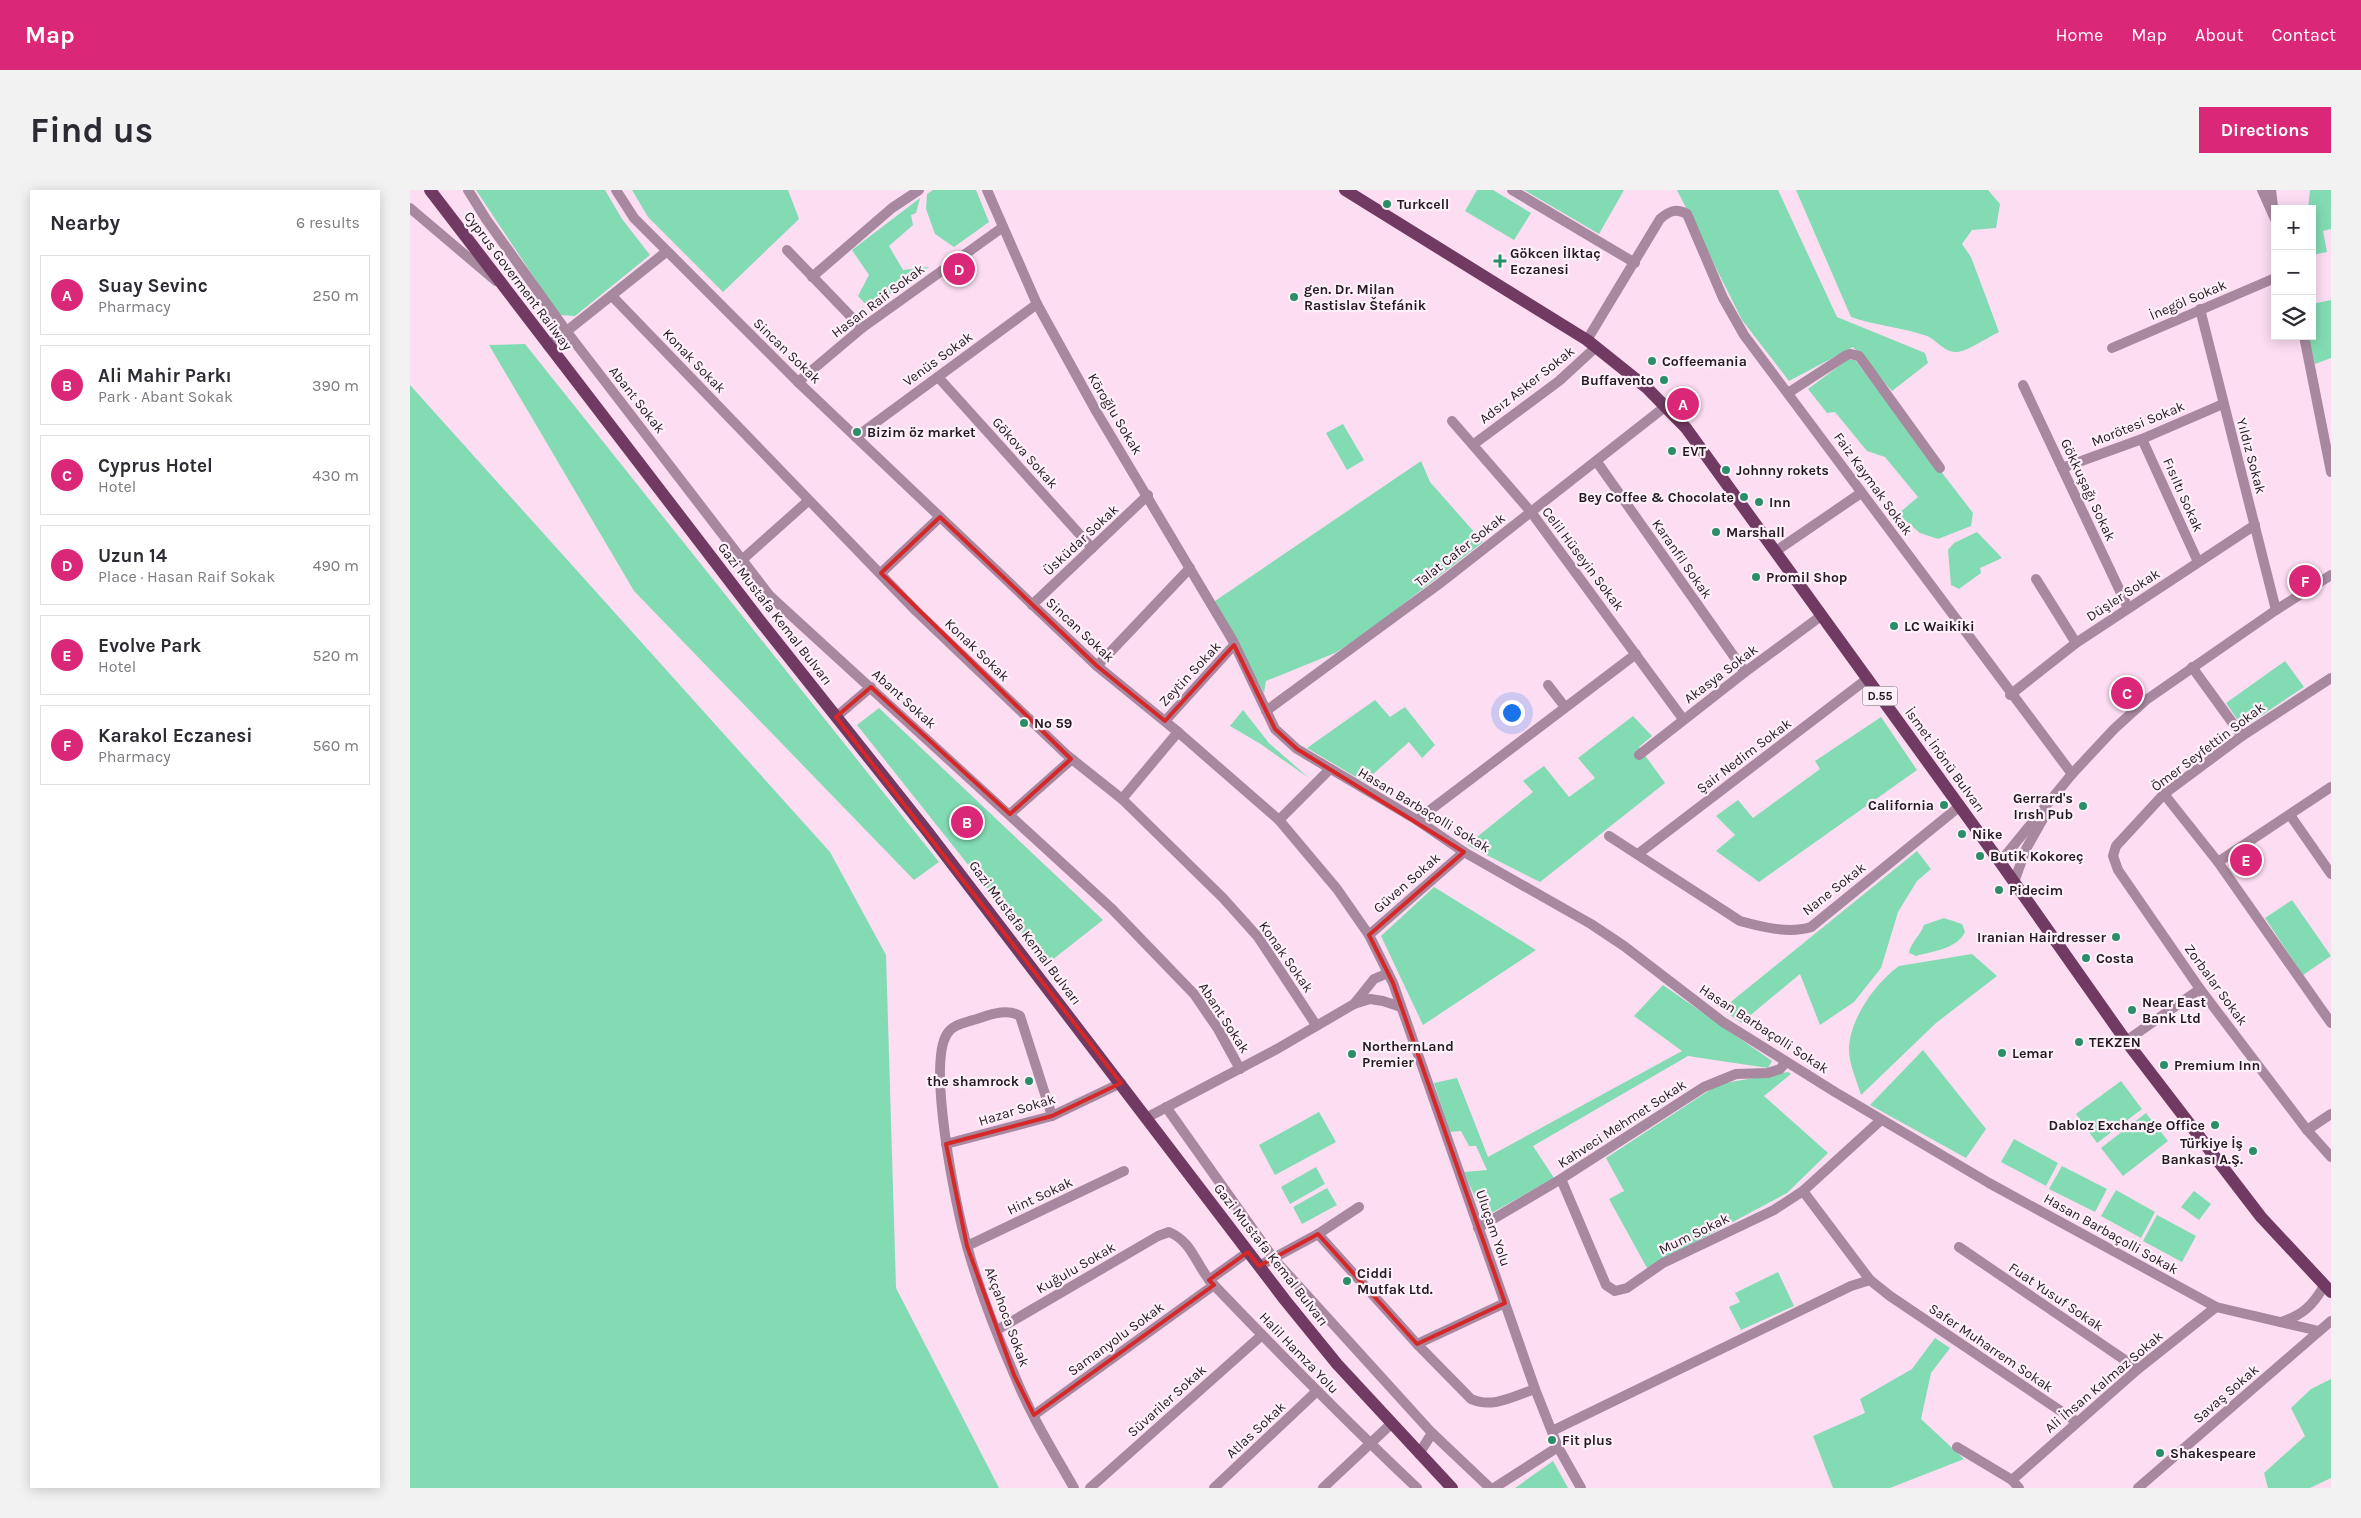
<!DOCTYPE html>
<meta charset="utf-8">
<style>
body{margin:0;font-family:Karla,sans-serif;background:#f2f2f3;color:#2b2b33}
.controls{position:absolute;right:15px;top:15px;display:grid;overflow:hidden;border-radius:0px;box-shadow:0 2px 12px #0003}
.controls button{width:45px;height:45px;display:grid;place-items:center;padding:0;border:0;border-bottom:1px solid #e1e1e2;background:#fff;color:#2b2b33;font:25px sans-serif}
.you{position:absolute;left:1101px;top:522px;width:18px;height:18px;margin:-12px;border:4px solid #fff;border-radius:50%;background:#1a73e8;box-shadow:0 0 0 8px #1a73e833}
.badge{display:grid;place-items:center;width:32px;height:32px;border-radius:50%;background:#db2777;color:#fff;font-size:16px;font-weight:700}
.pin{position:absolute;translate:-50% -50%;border:2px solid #fff;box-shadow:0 1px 5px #0006}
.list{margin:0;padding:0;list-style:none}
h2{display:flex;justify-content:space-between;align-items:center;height:65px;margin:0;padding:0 20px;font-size:21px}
h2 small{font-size:16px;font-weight:400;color:#7c7c81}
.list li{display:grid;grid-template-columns:32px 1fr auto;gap:15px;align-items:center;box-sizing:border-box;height:80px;margin:0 10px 10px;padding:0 10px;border:1px solid #e1e1e2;border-radius:0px}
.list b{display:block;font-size:19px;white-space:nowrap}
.list p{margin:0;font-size:16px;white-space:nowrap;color:#7c7c81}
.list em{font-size:16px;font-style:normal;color:#7c7c81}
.icon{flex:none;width:28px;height:28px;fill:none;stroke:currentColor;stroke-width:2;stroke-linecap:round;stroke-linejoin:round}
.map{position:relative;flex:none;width:1921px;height:1298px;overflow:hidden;border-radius:0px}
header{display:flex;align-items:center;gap:30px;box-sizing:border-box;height:70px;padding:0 25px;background:#db2777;color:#fff}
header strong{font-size:24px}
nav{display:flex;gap:28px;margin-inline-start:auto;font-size:18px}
.intro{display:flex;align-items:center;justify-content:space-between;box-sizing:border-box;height:120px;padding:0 30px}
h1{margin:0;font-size:35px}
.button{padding:12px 22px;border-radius:0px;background:#db2777;color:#fff;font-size:18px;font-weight:700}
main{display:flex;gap:30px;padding:0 30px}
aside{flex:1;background:#fff;border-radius:0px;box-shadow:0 2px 12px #0003}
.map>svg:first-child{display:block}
</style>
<header>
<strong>Map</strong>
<nav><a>Home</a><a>Map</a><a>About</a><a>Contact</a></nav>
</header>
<div class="intro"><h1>Find us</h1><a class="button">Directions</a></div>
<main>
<aside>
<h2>Nearby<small>6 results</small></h2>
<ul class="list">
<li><span class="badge">A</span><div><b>Suay Sevinc</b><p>Pharmacy</p></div><em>250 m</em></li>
<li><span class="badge">B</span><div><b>Ali Mahir Parkı</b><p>Park · Abant Sokak</p></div><em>390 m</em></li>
<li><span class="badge">C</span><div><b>Cyprus Hotel</b><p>Hotel</p></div><em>430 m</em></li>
<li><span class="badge">D</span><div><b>Uzun 14</b><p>Place · Hasan Raif Sokak</p></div><em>490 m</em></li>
<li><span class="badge">E</span><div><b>Evolve Park</b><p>Hotel</p></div><em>520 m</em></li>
<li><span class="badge">F</span><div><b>Karakol Eczanesi</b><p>Pharmacy</p></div><em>560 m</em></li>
</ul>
</aside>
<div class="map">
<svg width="1921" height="1298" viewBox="0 0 1921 1298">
<rect width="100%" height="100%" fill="#fcddf2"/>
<!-- green -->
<g fill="#82dbb3">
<path d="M66,0h129l17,29 28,36 -75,61 -16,-1z"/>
<path d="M222,0h156l11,29 -76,73 -75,-75z"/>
<path d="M523,0h43l13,32 -35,25 -19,-13 -9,-25 1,-15z"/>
<path d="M1067,0h16l38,23 -17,27 -49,-29z"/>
<path d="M1114,0h100l-25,44z"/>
<path d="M1267,0h101l59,127 88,36 3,10 -36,28 -39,-44 -64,34 -47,-61z"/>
<path d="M1386,0h192l12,14 -4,24 -24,2 -10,14 9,13 28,75c-9,4 -33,20 -42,20 -14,0 -19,-11 -30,-16 -25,-9 -51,-10 -76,-19z"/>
<path d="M1900,0h21v39l-8,2 4,21 -15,3v-46h-4z"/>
<path d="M510,8l-4,15 -5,2 2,10 -24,21 14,24 26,-3 -60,41 -11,-12 11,-21 -17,-25z"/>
<path d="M1921,110v58l-16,6 -7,-28h4v-32z"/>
<path d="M115,154l414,518 -25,18 -280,-289 -145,-246z"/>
<path d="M1437,170h8l118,153 -2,13 -33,13 -18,-6 -22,-19 20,-17 -33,-40 -18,-6 -32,-39 -8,1 -19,-24z"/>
<path d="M0,195l420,467 56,103 10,333 103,200h-589z"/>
<path d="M933,234l21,36 -17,10 -21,-37z"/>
<path d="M1011,271l9,21 53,60 -121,94 -27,17 -69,28 -2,12 -49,-92z"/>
<path d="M1567,342l25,26 -22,10 1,5 -22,16 -8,-4 -3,-35 6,-7z"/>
<path d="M1875,471l19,26 -55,37 -10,-2 -13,-19z"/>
<path d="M965,510l15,17 15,-10 30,38 -13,13 -13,-16 -37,33 -6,8 -59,-35z"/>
<path d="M469,518l224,212 -56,44 -190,-239z"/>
<path d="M833,520l26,33 40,35 -50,-35 -29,-17z"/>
<path d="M1223,526l19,20 -13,11 26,36 -125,99 -73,-37 66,-53 -10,-11 21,-15 25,31 26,-19 -17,-20z"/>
<path d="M1471,527l36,53 -158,112 -43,-31 19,-16 -19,-19 22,-16 15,18 67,-49 -5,-8z"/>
<path d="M1507,661l14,18 -14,12 -19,31 -17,56 -27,34 -34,23 -20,-51 -59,49 -19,-14z"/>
<path d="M1024,697l102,63 -113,75 -42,-89z"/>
<path d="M1882,710l39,56 -28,19 -38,-57z"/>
<path d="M1534,728l18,6 3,8c-8,17 -32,19 -49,24l-7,-3c2,-11 11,-17 15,-28z"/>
<path d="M1562,764l25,22 -61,47 -75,72c-4,-14 -12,-31 -12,-45 0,-30 26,-67 50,-84z"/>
<path d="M1253,795l109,76 -4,7 -80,-12 -155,90 21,32 -66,37 -6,-2 -18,-41 23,-2 -11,-24h-7l-8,-15 -11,1 -16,-49 23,-5 31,79 194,-106 -48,-35z"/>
<path d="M1513,860l63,79 -20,29 -96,-53z"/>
<path d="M1378,882l3,2 -27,22 64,57 -41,40 -140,75 -38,-69 15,-8 -18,-33 113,-74z"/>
<path d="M1711,891l21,28 -45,34 -21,-29z"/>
<path d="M909,922l17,30 -61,33 -16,-30z"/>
<path d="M1736,923l22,28 -45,35 -22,-28z"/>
<path d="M1604,949l44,24 -12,23 -45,-24z"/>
<path d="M1652,976l45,23 -12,23 -46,-23z"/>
<path d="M906,977l9,17 -35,20 -9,-17z"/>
<path d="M917,998l10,17 -35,19 -9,-17z"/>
<path d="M1706,1000l39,22 -14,26 -40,-22z"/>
<path d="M1784,1001l17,13 -12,16 -18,-13z"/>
<path d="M1747,1025l39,21 -14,26 -39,-21z"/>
<path d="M1368,1082l16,34 -53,24 -12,-23 11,-5 -5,-9z"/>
<path d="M1525,1148l15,10 -19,25 -10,46 43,40 -74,29h-57l-20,-52 52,-23 -5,-14 52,-30z"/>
<path d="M1921,1189v99l-21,10h-42l-4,-15 41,-37 -14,-28 20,-19z"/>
<path d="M1143,1271l15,27h-53z"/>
</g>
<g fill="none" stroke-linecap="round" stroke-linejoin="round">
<!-- minor -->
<g stroke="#a8889f" stroke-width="10">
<path d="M58,0l18,29 81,113 203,264 342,313 82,85 24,35 22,40"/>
<path d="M206,0l18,28 164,164 299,284 81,66 101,88 58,69 32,46 24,48 142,406 23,58 23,41"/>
<path d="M577,0l50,114 59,107 137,230 42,88 22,20 120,71 47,32 127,72 33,22 99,76 112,70 154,91 227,124 103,24"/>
<path d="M1102,0l123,73"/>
<path d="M1852,0l13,29"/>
<path d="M1861,0l2,16"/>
<path d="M0,18l86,73"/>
<path d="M377,60l75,78"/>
<path d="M402,87l80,-69 27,-18"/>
<path d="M202,106l304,315 152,145 54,43 101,99 35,39 58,88"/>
<path d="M1790,119l76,301"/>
<path d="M1894,146l27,136"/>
<path d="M1177,150l73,-121c9,-8 16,-11 27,-5l36,84 21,37 328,439"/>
<path d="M138,156l118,-94"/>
<path d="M1702,158l163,-70"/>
<path d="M528,187l154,171"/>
<path d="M388,192l64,-54 141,-101"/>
<path d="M1613,195l105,223"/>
<path d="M1378,203l57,-37 5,-2 9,2 81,112"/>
<path d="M1042,231l79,91 152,207"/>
<path d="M446,247l181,-133"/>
<path d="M1732,249l56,123"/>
<path d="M1064,254l85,-63 37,-34"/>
<path d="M1187,272l148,210"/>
<path d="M1652,278l80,-29 81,-35"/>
<path d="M1366,361l85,-58"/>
<path d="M333,369l65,-58"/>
<path d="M471,383l59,-56"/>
<path d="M1626,389l40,64"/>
<path d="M622,415l116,-110"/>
<path d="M687,476l93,-98"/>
<path d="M1782,477l50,69"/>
<path d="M1921,488l-89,58 -78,58 -48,52 -3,10 5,14 82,119 107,141 24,27"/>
<path d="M1138,495l17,22"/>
<path d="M1600,505l66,-52 179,-118"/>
<path d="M856,521l173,-127 227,-178"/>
<path d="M426,527l35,-30"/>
<path d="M755,531l69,-76"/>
<path d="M1229,565l106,-83 76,-56"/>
<path d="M1754,604l54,68 113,161"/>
<path d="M712,609l56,-67"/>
<path d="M600,624l62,-55"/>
<path d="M1880,625l41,59"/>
<path d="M869,630l51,-51"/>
<path d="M1007,630l219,-166"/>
<path d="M1199,646l131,85c22,6 49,13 71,6l149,-121"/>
<path d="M1228,664l229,-175"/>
<path d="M1590,672l72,-88 42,-45 32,-29 130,-90 55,-35"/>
<path d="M1808,672l113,-75"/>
<path d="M1604,692l12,-33 18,-32"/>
<path d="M959,745l95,-83"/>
<path d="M944,814l20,-25 14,-6"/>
<path d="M1716,851l74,-52"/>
<path d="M756,917l108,152 158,174 -13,21"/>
<path d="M642,926l-32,-100c-14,-9 -33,0 -47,4 -9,3 -21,5 -26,14 -20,31 9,174 20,212 12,43 29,87 47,128 16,40 39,77 60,114"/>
<path d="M736,928l131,-69 77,-45 16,-5 13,2 18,6"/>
<path d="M1897,940l24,-16"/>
<path d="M536,954l106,-28 69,-33"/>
<path d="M1151,989l45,106 9,6 12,-3 36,-25 111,-53 29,-19 78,-71"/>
<path d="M1393,1001l67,89"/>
<path d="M1068,1038l83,-49 143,-92 32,-13 32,-1 12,-4 6,-7"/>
<path d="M908,1044l99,110 54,55c21,10 43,-3 64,-10"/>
<path d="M557,1056l157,-75"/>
<path d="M1549,1057l179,122"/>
<path d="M849,1076l59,-32 41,-27"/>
<path d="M799,1090l39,-28"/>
<path d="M1871,1132c22,-7 32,-17 43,-36"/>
<path d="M587,1140l161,-94 11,-4c24,10 27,34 43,51 67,70 135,139 205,205"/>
<path d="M1007,1154l88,-41"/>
<path d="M624,1225l180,-130"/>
<path d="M1142,1241l299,-145 19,-6 20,16 187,126"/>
<path d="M1022,1243l58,55"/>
<path d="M1547,1257l55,33 7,8"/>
<path d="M1602,1290l126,-111 78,-62"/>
<path d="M680,1298l172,-153"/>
<path d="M804,1298l103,-97"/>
<path d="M913,1298l68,-64"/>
<path d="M1084,1298l64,-41"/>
<path d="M1728,1298l193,-167"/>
</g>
<!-- major -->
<g stroke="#703a62" stroke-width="12">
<path d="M20,0l331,432 166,209 358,469 52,64 115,124"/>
<path d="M935,0l242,150 60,48 39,40 314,434 126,179 135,176 70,75"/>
</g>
</g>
<!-- marked area -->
<path fill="none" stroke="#d62828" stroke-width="4" stroke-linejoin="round" d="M530,327l157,149 68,55 69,-76 41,84 22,20 167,103 -95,83 24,48 112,320 -88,41 -99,-110 -59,32 -11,-14 -39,28 5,5 -180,130 -20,-40 -47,-129 -21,-102 106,-28 69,-33 -285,-366 35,-30 139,127 61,-55 -190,-186z"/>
<!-- markers -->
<g fill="#2a8e68" stroke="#fdf0f9" stroke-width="2">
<circle cx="977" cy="14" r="5"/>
<path d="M1087.5 63.5h5v5h5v5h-5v5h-5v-5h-5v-5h5z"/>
<circle cx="884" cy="107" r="5"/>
<circle cx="1242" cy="171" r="5"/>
<circle cx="1254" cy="190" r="5"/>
<circle cx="447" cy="242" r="5"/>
<circle cx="1262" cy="261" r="5"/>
<circle cx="1316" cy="280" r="5"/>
<circle cx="1334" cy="307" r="5"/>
<circle cx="1349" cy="312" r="5"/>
<circle cx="1306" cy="342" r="5"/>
<circle cx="1346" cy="387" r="5"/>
<circle cx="1484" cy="436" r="5"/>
<circle cx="614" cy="533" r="5"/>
<circle cx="1534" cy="615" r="5"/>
<circle cx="1673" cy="616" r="5"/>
<circle cx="1552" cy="644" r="5"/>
<circle cx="1570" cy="666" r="5"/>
<circle cx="1589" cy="700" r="5"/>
<circle cx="1706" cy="747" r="5"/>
<circle cx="1676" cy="768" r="5"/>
<circle cx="1722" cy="820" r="5"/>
<circle cx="1669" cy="852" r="5"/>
<circle cx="1592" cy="863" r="5"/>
<circle cx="942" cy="864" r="5"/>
<circle cx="1754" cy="875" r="5"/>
<circle cx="619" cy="891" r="5"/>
<circle cx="1805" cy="935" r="5"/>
<circle cx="1843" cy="961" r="5"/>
<circle cx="937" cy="1091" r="5"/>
<circle cx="1142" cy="1250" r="5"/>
<circle cx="1750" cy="1263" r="5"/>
</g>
<g text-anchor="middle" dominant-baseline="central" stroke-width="4.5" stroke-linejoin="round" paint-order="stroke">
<!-- shield labels -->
<rect fill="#fdf0f9" stroke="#665a62" stroke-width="1" x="1452.5" y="496.5" width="35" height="19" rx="4"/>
<g font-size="12" font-weight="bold" fill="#251a22">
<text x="1470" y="506">D.55</text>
</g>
<!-- poi labels -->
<g font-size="14" font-weight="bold" fill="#251a22" stroke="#fdf0f9" text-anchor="start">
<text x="987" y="14">Turkcell</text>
<text x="1100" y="63">Gökcen İlktaç<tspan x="1100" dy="16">Eczanesi</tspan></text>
<text x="894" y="99">gen. Dr. Milan<tspan x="894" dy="16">Rastislav Štefánik</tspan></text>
<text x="1252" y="171">Coffeemania</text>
<text x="1244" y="190" text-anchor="end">Buffavento</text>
<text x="457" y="242">Bizim öz market</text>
<text x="1272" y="261">EVT</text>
<text x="1326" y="280">Johnny rokets</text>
<text x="1324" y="307" text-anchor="end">Bey Coffee &amp; Chocolate</text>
<text x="1359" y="312">Inn</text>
<text x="1316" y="342">Marshall</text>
<text x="1356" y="387">Promil Shop</text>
<text x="1494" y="436">LC Waikiki</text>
<text x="624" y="533">No 59</text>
<text x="1663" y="608" text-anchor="end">Gerrard's<tspan x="1663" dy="16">Irısh Pub</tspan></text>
<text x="1524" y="615" text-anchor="end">California</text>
<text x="1562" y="644">Nike</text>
<text x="1580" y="666">Butik Kokoreç</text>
<text x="1599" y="700">Pidecim</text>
<text x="1696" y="747" text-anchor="end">Iranian Hairdresser</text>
<text x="1686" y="768">Costa</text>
<text x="1732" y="812">Near East<tspan x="1732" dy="16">Bank Ltd</tspan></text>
<text x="1679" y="852">TEKZEN</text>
<text x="952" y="856">NorthernLand<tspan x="952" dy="16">Premier</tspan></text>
<text x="1602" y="863">Lemar</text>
<text x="1764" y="875">Premium Inn</text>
<text x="609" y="891" text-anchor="end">the shamrock</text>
<text x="1795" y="935" text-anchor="end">Dabloz Exchange Office</text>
<text x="1833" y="953" text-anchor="end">Türkiye İş<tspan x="1833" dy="16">Bankası A.Ş.</tspan></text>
<text x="947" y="1083">Ciddi<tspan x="947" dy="16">Mutfak Ltd.</tspan></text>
<text x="1152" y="1250">Fit plus</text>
<text x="1760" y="1263">Shakespeare</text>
</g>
<!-- street labels -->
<g font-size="14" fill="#251a22" stroke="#fdf0f9">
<text transform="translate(108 91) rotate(53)">Cyprus Goverment Railway</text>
<text transform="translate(1778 110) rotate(-23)">İnegöl Sokak</text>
<text transform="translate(468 111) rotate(-37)">Hasan Raif Sokak</text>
<text transform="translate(377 161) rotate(44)">Sincan Sokak</text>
<text transform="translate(528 169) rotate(-36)">Venüs Sokak</text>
<text transform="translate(284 171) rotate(46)">Konak Sokak</text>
<text transform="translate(1117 195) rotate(-38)">Adsız Asker Sokak</text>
<text transform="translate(227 210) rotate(52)">Abant Sokak</text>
<text transform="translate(705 224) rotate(59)">Köroğlu Sokak</text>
<text transform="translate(1728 234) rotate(-22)">Morötesi Sokak</text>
<text transform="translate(615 263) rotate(48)">Gökova Sokak</text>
<text transform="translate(1841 266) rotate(75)">Yıldız Sokak</text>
<text transform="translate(1463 294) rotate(54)">Faiz Kaymak Sokak</text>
<text transform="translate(1678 300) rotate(65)">Gökkuşağı Sokak</text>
<text transform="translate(1773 305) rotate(66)">Fısıltı Sokak</text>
<text transform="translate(671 350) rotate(-43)">Üsküdar Sokak</text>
<text transform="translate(1050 360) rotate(-38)">Talat Cafer Sokak</text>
<text transform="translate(1173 369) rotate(53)">Celil Hüseyin Sokak</text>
<text transform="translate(1272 369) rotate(55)">Karanfil Sokak</text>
<text transform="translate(1713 405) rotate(-33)">Düşler Sokak</text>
<text transform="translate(365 424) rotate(52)">Gazi Mustafa Kemal Bulvarı</text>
<text transform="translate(670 440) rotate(43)">Sincan Sokak</text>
<text transform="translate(567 460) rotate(44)">Konak Sokak</text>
<text transform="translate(780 484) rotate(-47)">Zeytin Sokak</text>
<text transform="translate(1311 484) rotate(-37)">Akasya Sokak</text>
<text transform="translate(494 509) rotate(42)">Abant Sokak</text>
<text transform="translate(1798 557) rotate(-37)">Ömer Seyfettin Sokak</text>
<text transform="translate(1334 566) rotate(-37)">Şair Nedim Sokak</text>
<text transform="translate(1535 570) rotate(54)">İsmet İnönü Bulvarı</text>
<text transform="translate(1014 620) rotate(31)">Hasan Barbaçolli Sokak</text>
<text transform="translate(997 693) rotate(-41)">Güven Sokak</text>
<text transform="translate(1424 699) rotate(-38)">Nane Sokak</text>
<text transform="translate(615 743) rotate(53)">Gazi Mustafa Kemal Bulvarı</text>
<text transform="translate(876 767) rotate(55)">Konak Sokak</text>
<text transform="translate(1806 795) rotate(54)">Zorbalar Sokak</text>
<text transform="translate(814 828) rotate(57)">Abant Sokak</text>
<text transform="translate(1354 839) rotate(33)">Hasan Barbaçolli Sokak</text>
<text transform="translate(607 920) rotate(-17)">Hazar Sokak</text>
<text transform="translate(1212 934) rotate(-33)">Kahveci Mehmet Sokak</text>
<text transform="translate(630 1006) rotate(-25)">Hint Sokak</text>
<text transform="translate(1083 1038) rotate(71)">Uluçam Yolu</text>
<text transform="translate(1284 1044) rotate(-26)">Mum Sokak</text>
<text transform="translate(1701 1044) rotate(29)">Hasan Barbaçolli Sokak</text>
<text transform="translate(861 1065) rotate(52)">Gazi Mustafa Kemal Bulvarı</text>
<text transform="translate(666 1078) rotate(-30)">Kuğulu Sokak</text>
<text transform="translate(1646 1107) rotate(34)">Fuat Yusuf Sokak</text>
<text transform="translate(597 1127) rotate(70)">Akçahoca Sokak</text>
<text transform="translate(706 1149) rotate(-36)">Samanyolu Sokak</text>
<text transform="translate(1581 1158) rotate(34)">Safer Muharrem Sokak</text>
<text transform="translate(889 1163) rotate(46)">Halil Hamza Yolu</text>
<text transform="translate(1694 1192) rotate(-40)">Ali İhsan Kalmaz Sokak</text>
<text transform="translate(1816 1204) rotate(-41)">Savaş Sokak</text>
<text transform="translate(757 1211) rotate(-42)">Süvariler Sokak</text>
<text transform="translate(846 1240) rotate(-43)">Atlas Sokak</text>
</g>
</g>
</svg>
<div class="controls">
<button>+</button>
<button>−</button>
<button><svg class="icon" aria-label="layers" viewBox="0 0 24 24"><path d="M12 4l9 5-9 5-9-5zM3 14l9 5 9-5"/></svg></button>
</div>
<div class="you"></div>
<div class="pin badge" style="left:1273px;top:214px">A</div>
<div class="pin badge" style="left:557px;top:632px">B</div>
<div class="pin badge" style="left:1717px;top:503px">C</div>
<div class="pin badge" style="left:549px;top:79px">D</div>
<div class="pin badge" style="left:1836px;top:670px">E</div>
<div class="pin badge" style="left:1895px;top:391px">F</div>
</div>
</main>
